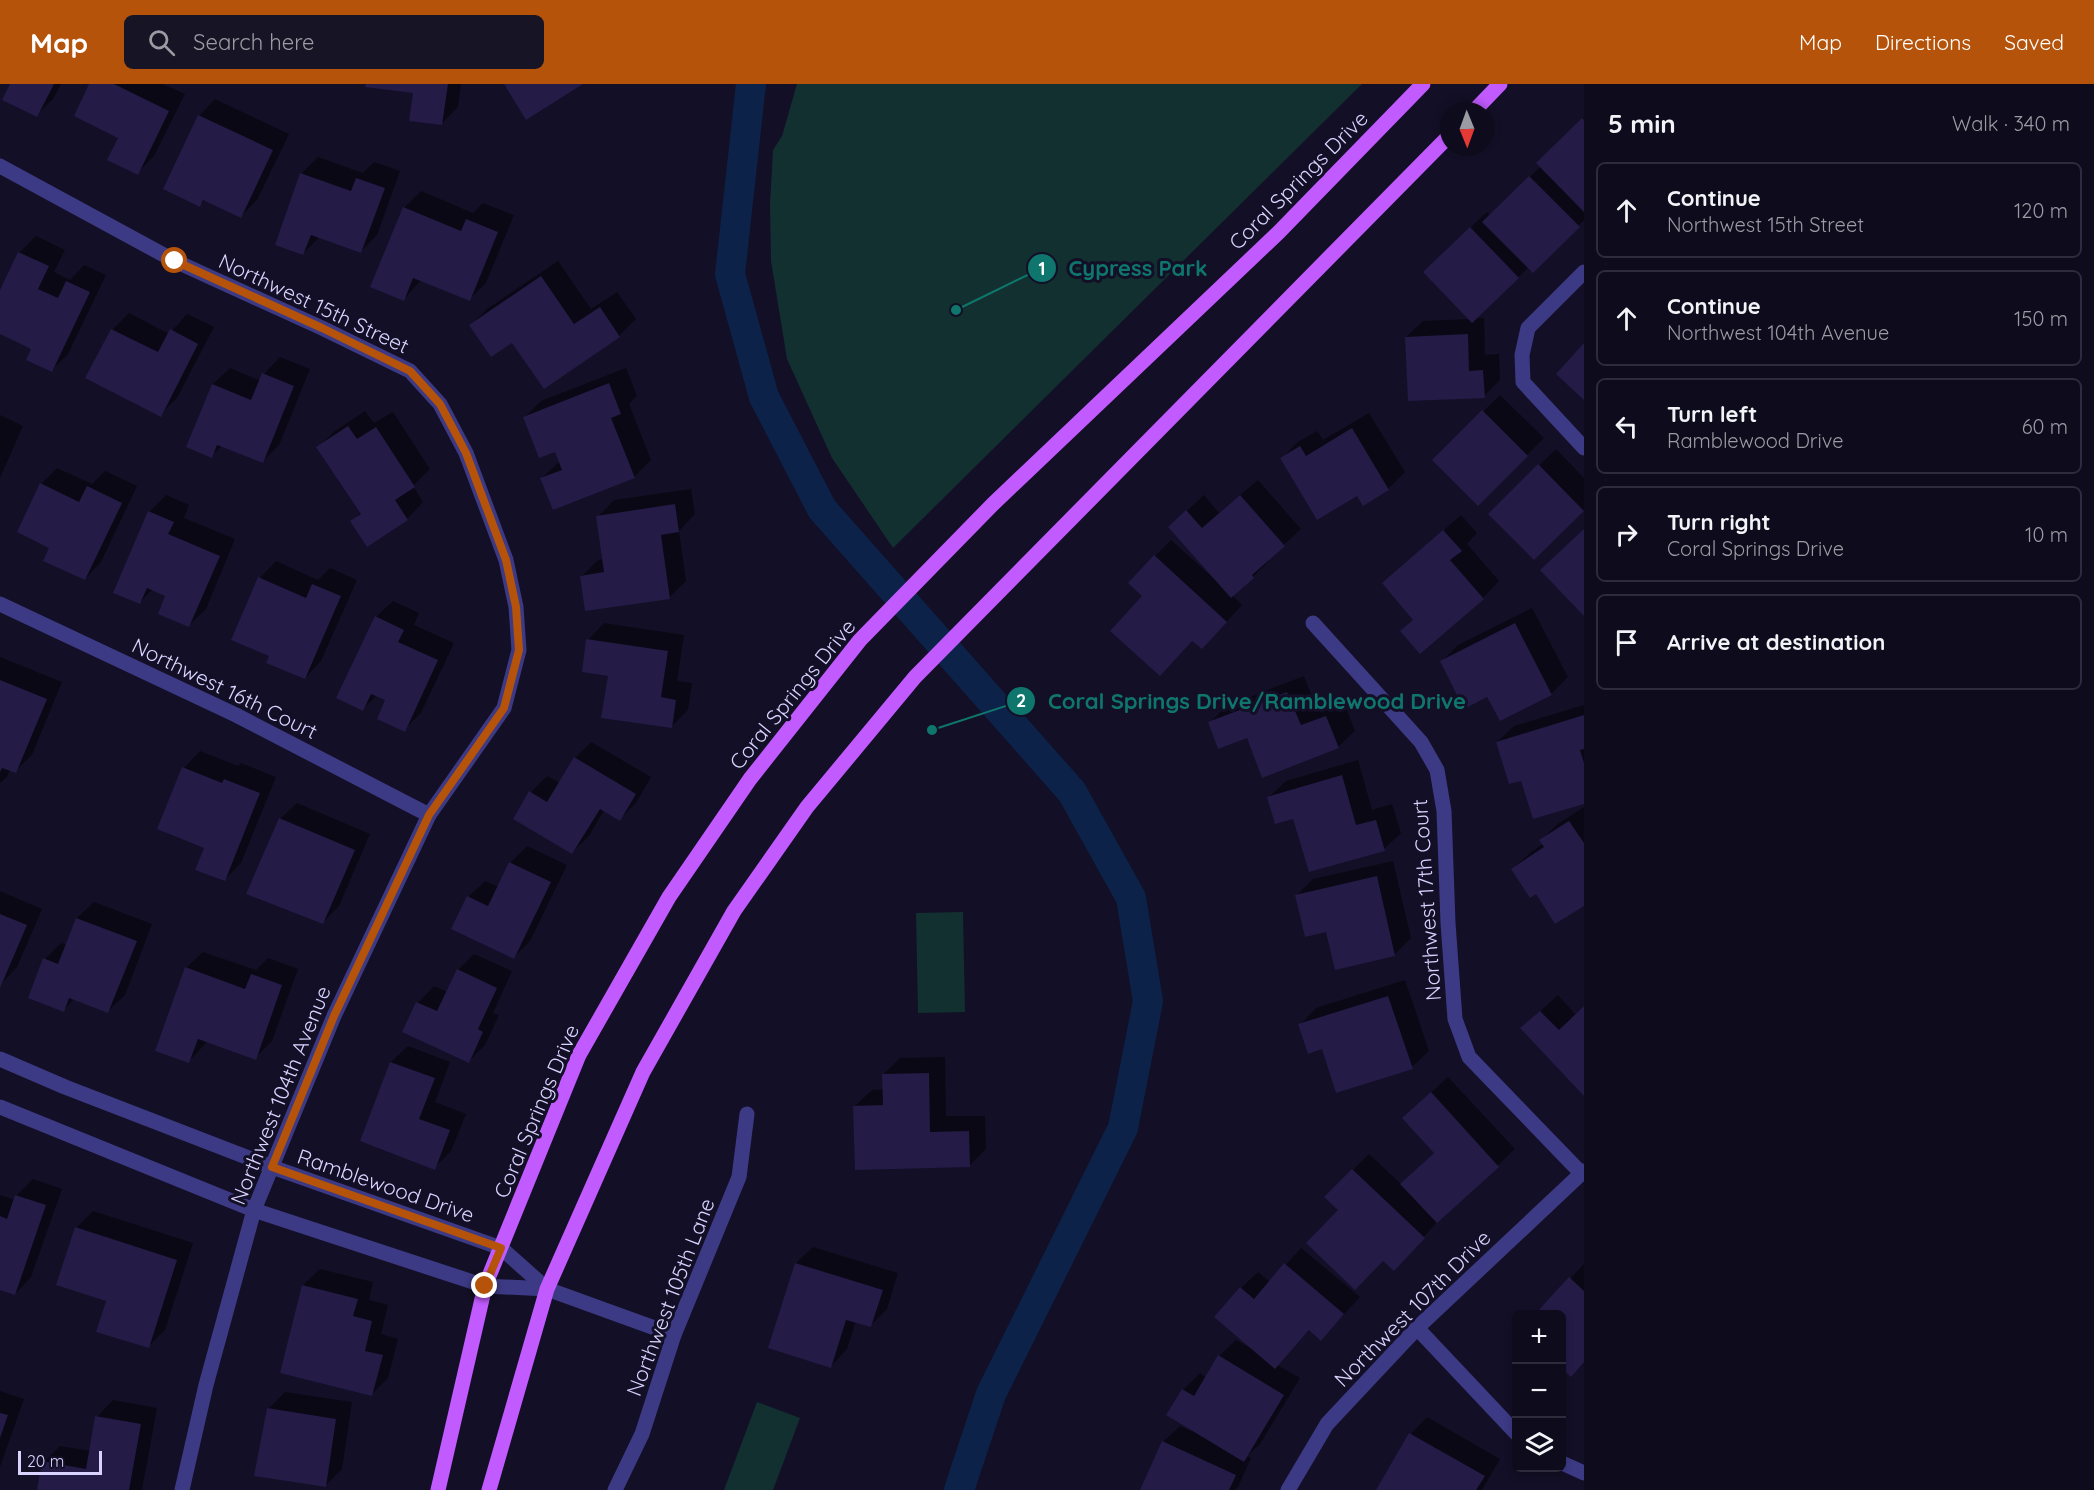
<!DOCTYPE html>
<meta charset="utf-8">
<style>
body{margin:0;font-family:Quicksand,sans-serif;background:#171425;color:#f1f3f6}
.controls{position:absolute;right:18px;bottom:18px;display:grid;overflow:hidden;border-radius:9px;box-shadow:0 3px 9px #0003}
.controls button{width:54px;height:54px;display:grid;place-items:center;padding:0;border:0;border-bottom:2px solid #2e2b3b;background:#0e0b1c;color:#f1f3f6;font:30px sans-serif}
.compass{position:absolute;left:1440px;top:18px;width:54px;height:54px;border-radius:50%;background:#0e0b1c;box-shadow:0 3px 9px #0003;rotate:179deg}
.scale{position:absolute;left:18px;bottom:15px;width:84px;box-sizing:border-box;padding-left:6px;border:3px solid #d9d4ff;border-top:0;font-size:16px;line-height:21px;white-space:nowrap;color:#d9d4ff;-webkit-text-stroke:4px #130f26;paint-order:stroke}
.stop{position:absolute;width:18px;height:18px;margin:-14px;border:4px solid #b45309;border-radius:50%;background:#fff}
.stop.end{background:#b45309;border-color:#fff;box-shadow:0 2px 6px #0008}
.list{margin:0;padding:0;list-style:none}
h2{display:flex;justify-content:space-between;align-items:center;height:78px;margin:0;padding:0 24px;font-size:26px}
h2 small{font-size:20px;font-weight:400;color:#9b9ba3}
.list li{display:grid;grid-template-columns:39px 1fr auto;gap:18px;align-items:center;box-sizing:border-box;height:96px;margin:0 12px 12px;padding:0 12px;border:2px solid #2e2b3b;border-radius:9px}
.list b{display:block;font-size:22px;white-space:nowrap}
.list p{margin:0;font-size:20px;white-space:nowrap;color:#9b9ba3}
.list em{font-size:20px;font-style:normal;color:#9b9ba3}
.icon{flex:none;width:33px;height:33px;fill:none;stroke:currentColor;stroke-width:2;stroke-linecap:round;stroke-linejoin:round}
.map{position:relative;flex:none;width:1584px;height:1406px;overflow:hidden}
header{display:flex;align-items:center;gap:36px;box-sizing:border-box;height:84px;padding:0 30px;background:#b45309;color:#fff}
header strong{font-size:28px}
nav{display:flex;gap:33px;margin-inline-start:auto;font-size:21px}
.search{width:420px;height:54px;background:#171425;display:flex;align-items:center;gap:15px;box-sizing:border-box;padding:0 21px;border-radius:9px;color:#9b9ba3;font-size:22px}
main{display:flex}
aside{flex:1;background:#0e0b1c}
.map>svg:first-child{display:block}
</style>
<header>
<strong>Map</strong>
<div class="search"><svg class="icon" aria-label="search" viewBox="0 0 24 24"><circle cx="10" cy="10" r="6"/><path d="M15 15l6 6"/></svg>Search here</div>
<nav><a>Map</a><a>Directions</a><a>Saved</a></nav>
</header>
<main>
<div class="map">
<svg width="1584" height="1406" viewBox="0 0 1584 1406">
<rect width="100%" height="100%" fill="#130f26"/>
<!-- green -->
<g fill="#12302f">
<path d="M797,0h565l-469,464 -61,-90 -45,-99 -16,-98 -1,-57 3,-54 9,-14z"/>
<path d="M963,828l2,100 -47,1 -2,-100z"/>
<path d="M757,1318l43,16 -27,72h-49z"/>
</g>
<!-- shadow -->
<g fill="#0007">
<path d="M12,0h49l-8,15 -17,16z"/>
<path d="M91,0h72l22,10 -31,62 -17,17z"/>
<path d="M367,0h94l-3,23 -16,16 -28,-31z"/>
<path d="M215,15l74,35 -32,66 -16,16 -36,-16 -5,5 -1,-89z"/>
<path d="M1584,34v102l-51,50 -4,-3 -54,51h9l1,37 14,-1 1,26 -16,16 -78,-59 17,-16 47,-2 -29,-64 46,-43 4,4 50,-50 -3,-3z"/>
<path d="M318,73l45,16 11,-11 26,9 -23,64 -16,16 -41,-14 -17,16 -26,-9 25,-71z"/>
<path d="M421,107l52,22 10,-10 31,12 -28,68 -16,16 -49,-19 -17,19v-91z"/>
<path d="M36,152l29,14 -11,22 16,8 14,-15 22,10 -38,79 -17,17 -18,-23 -33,-16v-39l20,-41z"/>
<path d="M558,177l33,48 26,-17 19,27 -17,17 -106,4 -42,-15 16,-16z"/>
<path d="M129,229l40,21 18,-20 27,13 -37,71 -17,17 -73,-38 25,-47z"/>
<path d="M280,273l30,12 -31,76 -17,17 -39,-17 -12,11 -23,-9 25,-63 17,-16 31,13 3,-7z"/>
<path d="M626,284l11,28 -8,8 22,56 -17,17 -92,1 18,-17 -5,-11 -30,-33 16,-16z"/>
<path d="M1500,311l44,43 -66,66 -44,-44z"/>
<path d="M365,327l9,12 19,-11 37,57 -17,17 10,16 -16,17 -55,3 9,-10 -43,-65 17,-16z"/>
<path d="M1369,329l36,59 -17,17 -30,5 -76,-36 16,-16 19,-11 6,9z"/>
<path d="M0,331l23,11 -23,52z"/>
<path d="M1556,365l28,29v31l-50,49 -44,-44z"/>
<path d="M57,384l35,16 13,-13 32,15 -36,76 -16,17 -34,-32 -10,-63z"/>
<path d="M1258,396l43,49 -33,30 2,1 -17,17 -21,18 10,10 -24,26 -74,-35 11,-40 16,-16 41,37 2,-1 -44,-49 34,-32 15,18z"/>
<path d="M691,405l4,25 -16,17 7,50 -16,16 -88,-21 16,-16 6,-1 -6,-42 16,-17z"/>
<path d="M166,411l23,10 -5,13 51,21 -29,70 -17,16 -22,-30 -14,-6 -13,13 9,-90z"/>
<path d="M1461,431l16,18 -10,11 32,37 -16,17 -69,21 -30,-36z"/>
<path d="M276,477l42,19 12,-12 27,12 -36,81 -16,17 -34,-22 -11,-78z"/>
<path d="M393,517l26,12 -5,12 40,18 -33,70 -17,17 -17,-30 -10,-5 -14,14 13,-92z"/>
<path d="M1532,524l36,69 -17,17 -50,25 -13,-24 -46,-34 16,-16z"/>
<path d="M604,539l80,12 -7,46 15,2 -4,27 -16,16 -63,-52 -21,-34z"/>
<path d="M0,573l62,25 -30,73 -17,16 -5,-2 -3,8 -7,6z"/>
<path d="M1304,592l13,34 26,-10 12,31 -17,16 -90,-11 -38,-13 16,-17z"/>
<path d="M1584,621v97l-62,-23 -25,-37 17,-16z"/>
<path d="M591,658l60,35 -15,26 -16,16 -16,-9 -15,26 -17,16 -41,-60 16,-16 13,7 15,-25z"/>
<path d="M200,667l38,15 3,-3 35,14 -35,86 -17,17 -18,-33 -22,-79z"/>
<path d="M1358,676l14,50 20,-6 9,29 -17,16 -90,-32 -25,-20 17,-16z"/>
<path d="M297,719l73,31 -31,72 -17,17 -42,-104z"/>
<path d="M1584,723v97l-47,-12 -24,-23 17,-16 14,-10 -3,-3 17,-16z"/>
<path d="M527,762l40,19 -37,76 -16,16 -46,-60 17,-16 14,6 11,-24z"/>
<path d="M1393,777l18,77 -17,17 -97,-60 16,-16z"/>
<path d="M0,807l42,18 -25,58 -16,17z"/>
<path d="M94,818l58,22 -27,71 -17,16 -33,-13 -11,12 -19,-51 16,-16 6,2 10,-27z"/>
<path d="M203,868l53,18 12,-12 30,11 -26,72 -17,17 -48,-17 -2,3 -16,17 -3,-93z"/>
<path d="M474,870l38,17 -19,42 6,2 -14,30 -16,16 -51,-58 16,-17 13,6 11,-22z"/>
<path d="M1405,896l24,71 -17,16 -89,-19 -23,-23 16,-17z"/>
<path d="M1558,911l18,20 8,-8v87l-62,-66z"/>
<path d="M408,962l42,16 -15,40 31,12 -15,37 -17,17 -72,-28 29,-78z"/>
<path d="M945,973l1,59h39l1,33 -17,17 -114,-60 17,-16 12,-1 -1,-14 17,-17z"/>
<path d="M1448,993l67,72 -76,71 -29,32 -70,-42 13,-40 16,-16 32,30 34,-32 -14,-50z"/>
<path d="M33,1095l29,10 -31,88 -16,17 -15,-6v-93l15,5 1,-4z"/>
<path d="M93,1127l100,32 -28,87 -17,17 -40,-47 -50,-16 19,-57z"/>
<path d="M813,1163l85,26 -11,36 -17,17 -14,-5 -9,28 -16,17 -61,-19 26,-84z"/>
<path d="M1301,1164l59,49 -39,42 -11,-10 -33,36 23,13 -40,66 -13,12 4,2 -13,29 -3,3h-93l21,-48 17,-16 11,5 1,-2 -9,-39 17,-17 6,5 13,-22 17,-16 16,9 1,-1 -12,-60 17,-16 12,10z"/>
<path d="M1584,1180v97l-14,14 -8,-8v-53h-25z"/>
<path d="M320,1185l53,13 -4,18 19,5 -7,29 17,5 -10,39 -16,16 -69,-109z"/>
<path d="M0,1307l24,8 -24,68z"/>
<path d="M285,1308l67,10 -10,67 -17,17 -57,-77z"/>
<path d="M113,1316l44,8 -15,82h-103l5,-28 16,-16 31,5 6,-34z"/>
<path d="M1427,1333l73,42 -18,31h-104l33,-56z"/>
</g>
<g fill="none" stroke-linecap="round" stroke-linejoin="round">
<!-- canal -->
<path stroke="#0c2248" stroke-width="30" d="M751,0l-21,190 34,123 58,112 250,283 59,106 17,103 -25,127 -132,266 -32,96"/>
</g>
<!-- building -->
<g fill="#241b47">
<path d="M10,0h44l-17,33 -35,-17z"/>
<path d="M89,0h25l55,27 -31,64 -31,-15 11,-22 -44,-22z"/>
<path d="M366,0h82l-6,41 -33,-4 4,-28 -48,-6z"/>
<path d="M504,0h79l-57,36z"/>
<path d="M198,31l75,35 -32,68 -38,-18 -3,7 -37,-18z"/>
<path d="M1582,34l2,2v92l-48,-49z"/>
<path d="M300,89l51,18 5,-13 29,10 -24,65 -50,-18 -8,20 -28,-10z"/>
<path d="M1529,92l51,51 -47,46 -51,-51z"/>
<path d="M403,123l58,24 5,-12 32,13 -28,69 -57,-23 -9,23 -34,-14z"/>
<path d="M1470,143l49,51 -47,45 -49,-51z"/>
<path d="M18,168l31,14 -11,23 20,9 8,-17 24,11 -38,80 -26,-12 5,-11 -31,-15v-44z"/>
<path d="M541,192l33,48 26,-17 20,30 -76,52 -32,-46 -21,14 -22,-32z"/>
<path d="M111,245l47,23 12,-23 28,15 -37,73 -76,-39z"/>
<path d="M1468,250l1,37 14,-1 2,28 -77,3 -3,-64z"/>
<path d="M1584,259v57l-28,-26z"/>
<path d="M262,289l32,13 -31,77 -46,-18 -5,13 -26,-11 26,-63 39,16z"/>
<path d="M609,299l12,31 -10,4 24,60 -82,32 -13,-32 22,-8 -7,-18 -16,6 -16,-41z"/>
<path d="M1482,326l46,46 -50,50 -46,-46z"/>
<path d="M348,342l9,13 19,-12 39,60 -20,13 13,20 -41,27 -17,-26 11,-7 -45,-67z"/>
<path d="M1352,344l37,62 -26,16 -6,-10 -40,24 -37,-62 20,-12 6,10z"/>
<path d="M1538,380l46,47 -50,49 -46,-46z"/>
<path d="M40,399l39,19 8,-16 35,17 -37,77 -42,-19 6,-13 -32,-16z"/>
<path d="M1240,411l45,51 -33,29 2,3 -23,20 -63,-71 18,-17 16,18z"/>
<path d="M675,420l4,28 -18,3 9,64 -85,12 -5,-35 24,-4 -8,-56z"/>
<path d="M148,427l26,11 -6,12 52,22 -31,71 -31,-13 7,-18 -18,-8 -7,16 -27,-11z"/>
<path d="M1584,445v87l-44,-46z"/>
<path d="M1443,446l19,21 -12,9 34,39 -64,55 -20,-23 13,-11 -31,-37z"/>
<path d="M1154,471l73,67 -25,27 -10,-8 -32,35 -50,-45 32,-35 -14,-13z"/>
<path d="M258,493l48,21 6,-14 29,12 -36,83 -39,-16 3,-7 -38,-16z"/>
<path d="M375,532l29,14 -6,12 40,18 -33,72 -28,-13 8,-19 -14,-6 -8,17 -27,-13z"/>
<path d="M1515,539l37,72 -52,26 -13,-24 -23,12 -24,-48z"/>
<path d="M586,555l82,12 -7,46 15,3 -4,28 -71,-10 7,-42 -26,-4z"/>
<path d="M0,596l47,19 -31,74 -14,-5 -2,4z"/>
<path d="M1287,608l14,33 25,-9 13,32 -77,30 -15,-40 -29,11 -10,-27z"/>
<path d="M1584,631v34l-4,1 4,13v41l-51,15 -12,-38 -12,3 -13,-42z"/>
<path d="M574,673l62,37 -16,27 -20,-12 -28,45 -59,-35 16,-28 18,11z"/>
<path d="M182,683l40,16 2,-4 36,14 -35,88 -30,-11 9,-22 -47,-19z"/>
<path d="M1342,691l14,50 20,-5 9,31 -76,21 -16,-53 -18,5 -8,-27z"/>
<path d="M279,734l76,32 -32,74 -77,-30z"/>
<path d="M1569,737l15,22v63l-29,18 -19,-30 -6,4 -19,-29 33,-22 -5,-7z"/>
<path d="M509,778l42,20 -37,77 -63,-30 16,-33 21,10z"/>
<path d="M1377,792l18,80 -60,14 -9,-38 -21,5 -10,-42z"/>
<path d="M0,830l27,11 -27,63z"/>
<path d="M76,834l61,23 -29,72 -39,-15 -5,14 -36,-14 15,-40 15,6z"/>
<path d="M185,883l60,22 6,-15 31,11 -26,75 -58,-21 -9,24 -34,-12z"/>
<path d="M457,885l40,19 -19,41 5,3 -14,31 -67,-31 14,-30 21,9z"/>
<path d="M1388,912l25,73 -77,24 -14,-44 -14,5 -10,-30z"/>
<path d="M1584,922v90l-64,-68 20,-17 19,19z"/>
<path d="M390,978l45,16 -16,41 31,11 -15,40 -75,-29z"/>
<path d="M929,989l1,59 39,-1 1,36 -115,3 -2,-64 30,-1 -1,-31z"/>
<path d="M1431,1008l68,75 -62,56 -37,-39 34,-31 -32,-35z"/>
<path d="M1352,1085l73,69 -31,33 -11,-10 -28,29 -49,-47 32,-33 -14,-13z"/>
<path d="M15,1111l31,10 -31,90 -15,-5v-74l7,3z"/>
<path d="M75,1143l102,33 -28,88 -53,-16 10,-31 -50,-16z"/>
<path d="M795,1179l88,27 -12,37 -25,-7 -15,48 -63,-20z"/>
<path d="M1284,1179l60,51 -23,27 -12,-11 -34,39 -61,-52 26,-30 14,12z"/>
<path d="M1569,1193l15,14v71l-13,15 -9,-8v-55h-27z"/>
<path d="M302,1201l56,14 -5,17 19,5 -7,30 18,4 -11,41 -92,-23z"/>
<path d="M1218,1271l66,40 -40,67 -78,-47 16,-26 12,7z"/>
<path d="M267,1324l69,11 -10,68 -72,-11z"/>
<path d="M0,1329l8,2 -8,23z"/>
<path d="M95,1332l46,8 -12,66h-92l5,-29 44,8z"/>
<path d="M1409,1349l76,43 -9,14h-100z"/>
<path d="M1162,1357l74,34 -7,15h-89z"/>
</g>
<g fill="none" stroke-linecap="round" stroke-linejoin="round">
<!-- minor -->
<g stroke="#3d3a85" stroke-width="15">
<path d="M0,82l175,95 147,67 88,43 30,33 26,49 40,107 10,47 3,43 -15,58 -75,107 -95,201 -80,194 -48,175 -24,105"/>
<path d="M1584,188l-56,56 -6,27 1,27 61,66"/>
<path d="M0,520l236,111 193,100"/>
<path d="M1313,539l108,119 16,28 7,41 4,112 7,96 14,38 112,116"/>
<path d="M0,975l65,28 207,80 229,81 46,41"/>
<path d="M0,1023l254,103 231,76 62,3 127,46"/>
<path d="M1417,1244l99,105"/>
<path d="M1562,1379l22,10"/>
<path d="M615,1406l27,-56 32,-99 65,-158 8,-63"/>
<path d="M1288,1406l39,-66 90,-96 167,-157"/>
</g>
<!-- major -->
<g stroke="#c25bff" stroke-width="15">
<path d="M1474,27l26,-27"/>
<path d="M438,1406l47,-204 94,-231 90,-158 81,-118 110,-139 133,-136 286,-272 144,-148"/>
<path d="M489,1406l58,-201 96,-217 91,-161 73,-104 108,-130 534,-541"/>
</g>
</g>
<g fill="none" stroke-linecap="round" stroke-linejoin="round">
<!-- route -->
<path stroke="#b45309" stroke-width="8" d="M175,177l147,67 88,43 30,33 26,49 40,107 10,47 3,43 -15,58 -75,107 -95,201 -62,151 229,81 -16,38"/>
</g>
<g text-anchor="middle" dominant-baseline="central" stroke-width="6" stroke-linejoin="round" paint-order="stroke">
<!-- street labels -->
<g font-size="21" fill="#d9d4ff" stroke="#130f26">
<text transform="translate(1298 96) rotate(-45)">Coral Springs Drive</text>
<text transform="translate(314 219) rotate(25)">Northwest 15th Street</text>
<text transform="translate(225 604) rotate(26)">Northwest 16th Court</text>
<text transform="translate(792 610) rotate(-51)">Coral Springs Drive</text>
<text transform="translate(1426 816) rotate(-94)">Northwest 17th Court</text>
<text transform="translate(280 1011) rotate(-68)">Northwest 104th Avenue</text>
<text transform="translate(536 1027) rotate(-67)">Coral Springs Drive</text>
<text transform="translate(386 1101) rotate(19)">Ramblewood Drive</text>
<text transform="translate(670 1213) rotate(-69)">Northwest 105th Lane</text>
<text transform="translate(1412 1224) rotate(-45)">Northwest 107th Drive</text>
</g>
</g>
<!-- callouts -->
<path fill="none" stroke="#0f766e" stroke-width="2" d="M956 226L1042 184M932 646L1021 617"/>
<g fill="#0f766e" stroke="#130f26" stroke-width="2">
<circle cx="956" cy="226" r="6"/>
<circle cx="932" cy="646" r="6"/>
<circle cx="1042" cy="184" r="15"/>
<circle cx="1021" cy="617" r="15"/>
</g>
<g font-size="18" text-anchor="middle" font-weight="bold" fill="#fff">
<text x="1042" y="191">1</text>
<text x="1021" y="623">2</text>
</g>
<g font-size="22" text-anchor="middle" font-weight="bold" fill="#0f766e" stroke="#130f26" stroke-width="6" stroke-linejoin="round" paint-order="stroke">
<text x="1138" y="192">Cypress Park</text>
<text x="1257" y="625">Coral Springs Drive/Ramblewood Drive</text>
</g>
</svg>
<div class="controls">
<button>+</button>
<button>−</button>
<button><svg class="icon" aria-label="layers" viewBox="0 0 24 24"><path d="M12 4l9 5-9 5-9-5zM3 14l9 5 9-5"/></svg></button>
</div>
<svg class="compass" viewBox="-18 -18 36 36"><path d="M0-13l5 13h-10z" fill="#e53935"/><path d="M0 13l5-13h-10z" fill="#9b9ba3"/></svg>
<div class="scale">20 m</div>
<div class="stop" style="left:175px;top:177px"></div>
<div class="stop end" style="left:485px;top:1202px"></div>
</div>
<aside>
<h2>5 min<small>Walk · 340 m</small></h2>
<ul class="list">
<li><svg class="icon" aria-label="ahead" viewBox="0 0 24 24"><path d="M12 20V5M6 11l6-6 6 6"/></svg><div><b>Continue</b><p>Northwest 15th Street</p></div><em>120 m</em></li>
<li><svg class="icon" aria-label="ahead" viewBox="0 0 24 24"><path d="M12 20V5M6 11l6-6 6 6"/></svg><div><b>Continue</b><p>Northwest 104th Avenue</p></div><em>150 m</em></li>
<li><svg class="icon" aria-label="left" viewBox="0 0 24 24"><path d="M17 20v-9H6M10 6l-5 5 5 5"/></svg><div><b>Turn left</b><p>Ramblewood Drive</p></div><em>60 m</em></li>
<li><svg class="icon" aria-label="right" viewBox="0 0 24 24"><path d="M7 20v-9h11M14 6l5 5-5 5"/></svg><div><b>Turn right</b><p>Coral Springs Drive</p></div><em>10 m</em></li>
<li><svg class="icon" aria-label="arrive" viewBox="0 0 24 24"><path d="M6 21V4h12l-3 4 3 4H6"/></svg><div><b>Arrive at destination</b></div></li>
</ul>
</aside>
</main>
